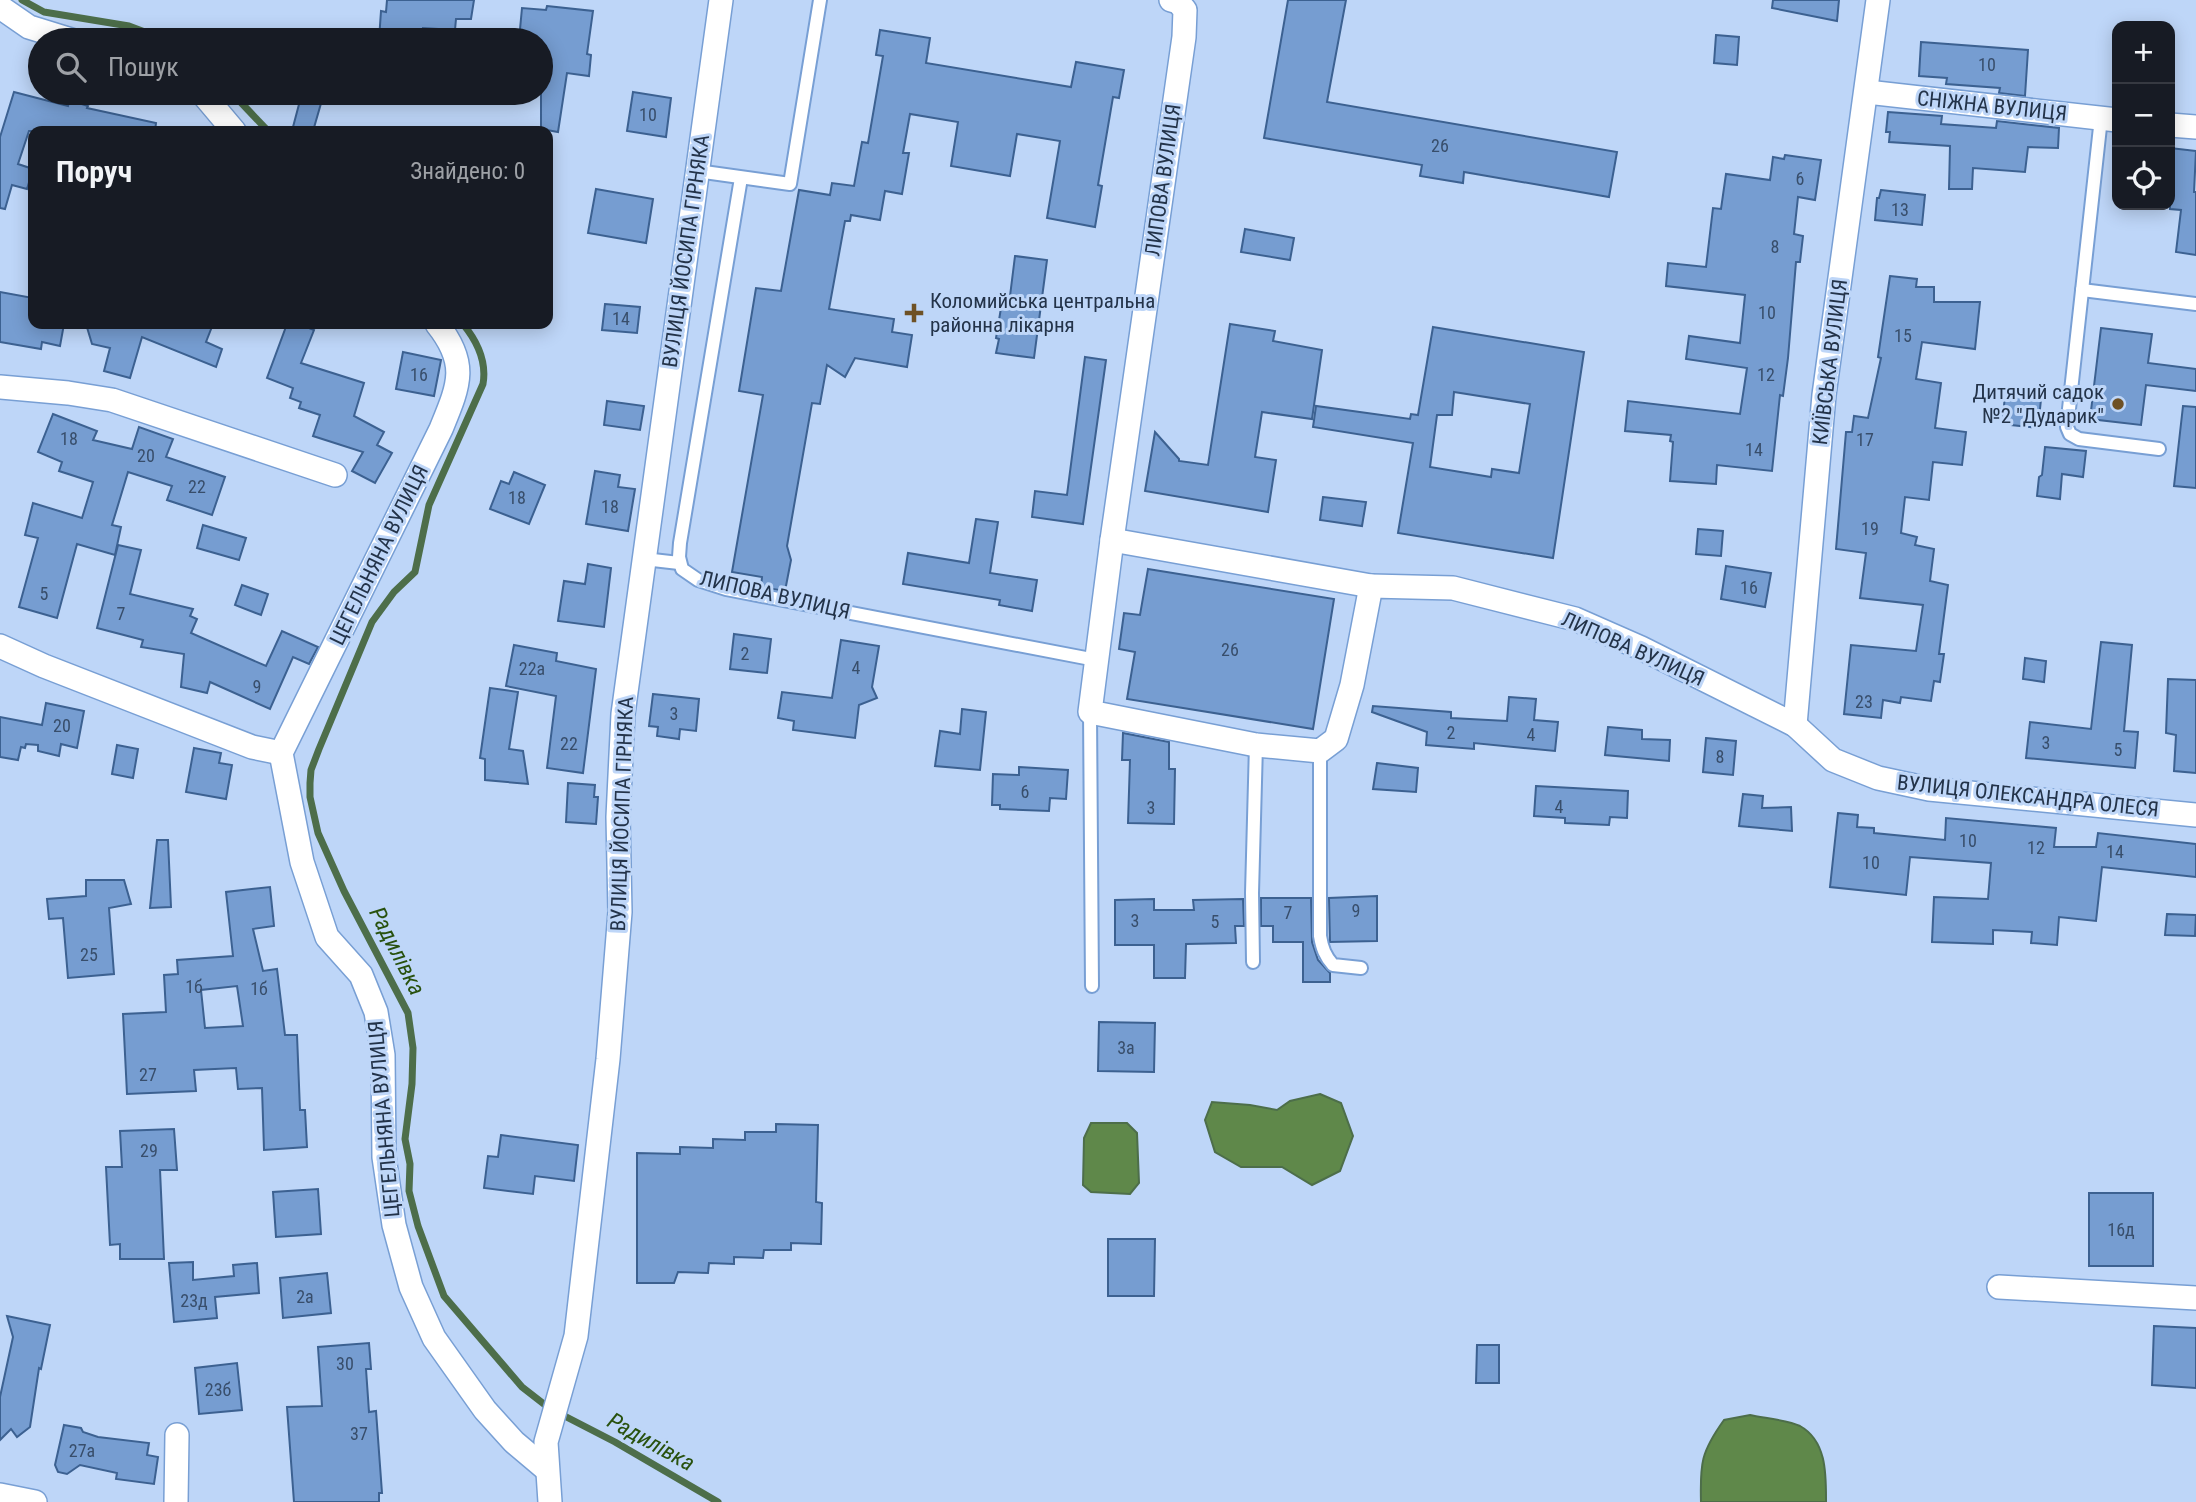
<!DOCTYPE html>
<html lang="uk">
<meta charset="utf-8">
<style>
body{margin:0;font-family:"Roboto Condensed",sans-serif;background:#242831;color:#f1f3f6}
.controls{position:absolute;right:21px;top:21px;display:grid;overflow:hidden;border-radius:14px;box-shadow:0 4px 18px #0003}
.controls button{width:63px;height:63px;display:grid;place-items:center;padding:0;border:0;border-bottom:2px solid #363941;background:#171b24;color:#f1f3f6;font:35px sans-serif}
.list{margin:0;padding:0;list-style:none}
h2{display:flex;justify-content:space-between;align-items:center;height:91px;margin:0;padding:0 28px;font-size:30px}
h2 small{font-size:23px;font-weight:400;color:#9ea1a6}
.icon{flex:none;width:38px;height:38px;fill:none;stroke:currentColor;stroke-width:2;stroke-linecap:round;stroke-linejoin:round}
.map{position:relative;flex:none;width:2196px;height:1502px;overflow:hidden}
.search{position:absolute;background:#171b24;box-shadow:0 4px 18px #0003;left:28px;top:28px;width:525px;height:77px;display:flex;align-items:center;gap:18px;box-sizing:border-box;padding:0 24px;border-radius:38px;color:#9ea1a6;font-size:26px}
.panel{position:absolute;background:#171b24;box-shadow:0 4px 18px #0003;left:28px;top:126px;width:525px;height:203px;border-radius:14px}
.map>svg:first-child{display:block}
</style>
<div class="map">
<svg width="2196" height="1502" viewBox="0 0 2196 1502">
<rect width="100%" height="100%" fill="#bed6f8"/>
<!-- water -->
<g fill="#5f884a" stroke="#4d6e4a" stroke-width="2">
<path d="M1320,1094l21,9 12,33 -13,35 -28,14 -30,-18h-41l-26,-15 -10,-32 7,-18 38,3 27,5 13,-9z"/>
<path d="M1091,1123h36l10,10 2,50 -9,11 -39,-2 -8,-7 1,-47z"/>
<path d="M1750,1415c13,3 38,5 50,11 27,15 26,49 26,76h-125c-1,-39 0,-50 23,-82z"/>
</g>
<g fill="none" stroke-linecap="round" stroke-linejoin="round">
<!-- stream -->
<g stroke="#4d6e4a" stroke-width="7">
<path d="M22,0l22,12 85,14 37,14"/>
<path d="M232,93l36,38"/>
<path d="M463,324c14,17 24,37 20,60l-54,121 -14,67 -21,20 -22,30 -53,127 -8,21 -1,13v14l8,36 26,58 64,122 5,35 -1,36 -7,55 5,25 -1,27 9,35 26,70 78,91 27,21 66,34 103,60"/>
</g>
</g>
<!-- building -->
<g fill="#769dd1" stroke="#3c6191" stroke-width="2" fill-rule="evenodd">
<path d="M387,0h87l-3,19h-15l-1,11 -32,-2 -1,12h-43l2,-29 5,1z"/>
<path d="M1288,0h58l-19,102 290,50 -8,45 -145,-25 -1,11 -43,-7 2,-11 -158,-27z"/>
<path d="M1773,0h66l-2,21 -65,-13z"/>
<path d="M547,6l46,5 -6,43 4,1 -2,21 -22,-3 -9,59 -17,-3v-89h-22l3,-32 24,2z"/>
<path d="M880,30l50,8 -4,25 145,24 5,-25 48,8 -5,28 -6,-1 -15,88 4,1 -7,41 -48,-9 13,-77 -43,-7 -7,42 -59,-10 7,-44 -48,-8 -7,39h6l-7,41 -17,-3 -5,29 -29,-5 -1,6h-5l-16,88 65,10 -2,13 20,3 -5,32 -52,-9 -10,19 -18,-12 -7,39 -8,-1 -25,143 4,14 -6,31 -24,-4 1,-10 -30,-5 31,-177 -24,-4 17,-103 25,3 18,-101 31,5 2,-12 22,3 8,-44 6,1 15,-87 -7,-1z"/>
<path d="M1716,35l23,2 -2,28 -23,-2z"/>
<path d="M1921,42l107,8 -3,46 -26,-3 1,-5 -54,-4 1,-6 -28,-2z"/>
<path d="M14,92l54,14 1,-6 19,6 -1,2 69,15 -1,8h-126l-11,33 15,5 -6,20 -15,-4 -7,24 -5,-1v-71z"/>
<path d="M633,92l38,6 -5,39 -39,-6z"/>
<path d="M302,93h22l-11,38 -20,-4z"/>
<path d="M1888,112l54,4 -1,8 55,4 1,-7 62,7 -1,20 -30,-1 -3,25 -52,-4 -1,21h-23l1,-43 -61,-4 1,-10h-4z"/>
<path d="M2170,148l26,3 -2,41h2v63l-20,-3 5,-42 -11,-1z"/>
<path d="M1785,155l36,5 -6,40 -17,-3 -4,37 9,2 -3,26h-4l-8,96 -5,38 -3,-1 -8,76 -55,-6 -1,19 -46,-3 3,-39 -3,-1 1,-6 -46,-4 3,-30 112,13 7,-46 -61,-9 3,-23 51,7 5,-48 -79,-9 2,-23 38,4 7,-59 8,1 5,-35 44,6 3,-23 11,2z"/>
<path d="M596,189l57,10 -7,44 -58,-10z"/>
<path d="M1881,190l44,5 -3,30 -47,-5 2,-22h2z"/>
<path d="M1245,229l49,9 -4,22 -49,-8z"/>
<path d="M1015,256l32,4 -13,98 -38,-5 3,-14 -3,-1 5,-30h2l2,-12h5z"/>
<path d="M1890,276l27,3 -1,8h18v15h46l-5,47 -53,-7 -6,37 25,4 -6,45 31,4 -4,33 -29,-3 -4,38 -24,-3 -4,36 16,4 -2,8 19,4 -4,32 18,4 -9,69h5l-4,28 -6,-1 -3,20 -30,-4 -1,6 -17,-3 -2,18 -37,-4 7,-69 65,6 7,-46 -63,-7 6,-45 -30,-4 10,-117h6l2,-16 14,2 13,-60 -3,-1z"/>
<path d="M0,292l33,6v26h31l-4,22 -18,-4 -1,7 -41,-7z"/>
<path d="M605,304l35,3 -3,26 -35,-3z"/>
<path d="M86,324h127l-7,18 16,7 -6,18 -74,-30 -12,41 -26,-7 6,-23 -18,-4z"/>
<path d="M287,324h12l15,6 -13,33 63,20 -10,33 30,16 -7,13 15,8 -17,30 -23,-12 11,-19 -50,-16 7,-21 -21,-7 2,-6 -11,-4 3,-10 -26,-10z"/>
<path d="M1230,324l45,7 -2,10 49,9 -10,69 -50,-7 -7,45 21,3 -8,52 -123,-21 10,-59 24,27v2l29,4z"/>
<path d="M1433,327l151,25 -31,206 -155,-25 15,-90 -100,-16 3,-21 94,13 1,-5 7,1zM1454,392l76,12 -11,69 -27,-4 -1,8 -61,-10 7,-52h15z"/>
<path d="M2101,328l51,6 -4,29 48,6v22l-50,-6 -5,40 -51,-6z"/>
<path d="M403,352l38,8 -7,36 -38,-7z"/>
<path d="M1085,357l21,3 -23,164 -51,-7 3,-26 32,4z"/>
<path d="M2006,387l36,3 -4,38 -36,-4z"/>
<path d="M607,401l37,5 -4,24 -36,-5z"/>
<path d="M2183,406l13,1v81l-22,-2z"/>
<path d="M53,414l44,17 -4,9 39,9 7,-22 34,12 -7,18 59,20 -13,38 -45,-15 5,-14 -44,-14 -16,53 9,2 -6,28 -38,-11 -20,74 -38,-11 19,-69 -13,-3 8,-32 49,15 11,-36 -34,-11 3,-9 -24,-10z"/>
<path d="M2045,447l41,4 -3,26 -21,-3 -2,25 -23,-3 2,-19 3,-2z"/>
<path d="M595,471l25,4 -2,12 17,2 -7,42 -42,-7z"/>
<path d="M514,472l31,13 -16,39 -39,-15 11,-28 8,3z"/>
<path d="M1323,497l43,5 -4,24 -42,-6z"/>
<path d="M976,519l22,3 -8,51 47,7 -5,31 -33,-6 1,-5 -97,-16 5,-31 61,10z"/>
<path d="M203,525l43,13 -7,22 -42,-12z"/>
<path d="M1698,529l25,2 -2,25 -25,-2z"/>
<path d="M118,545l23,5 -11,44 63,15 -3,7 7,3 -6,14 75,33 16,-35 36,16 -9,17 -16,-7 -23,52 -60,-27 -3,11 -26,-6 3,-33 -43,-7 2,-7 -46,-12z"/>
<path d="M588,564l23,4 -7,59 -46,-6 6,-40 21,3z"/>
<path d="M1726,566l45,7 -6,34 -44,-8z"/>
<path d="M1148,569l186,30 -21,130 -186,-30 8,-47 -16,-3 5,-36 16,2z"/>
<path d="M242,585l26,9 -7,21 -26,-10z"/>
<path d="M734,634l37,5 -4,34 -37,-4z"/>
<path d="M841,640l38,6 -7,41 5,11 -18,7 -4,33 -62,-8 1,-9 -16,-3 4,-26 50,6z"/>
<path d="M2101,642l31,3 -8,86 14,1 -3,36 -109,-10 4,-36 61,7z"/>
<path d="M514,645l43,8 -1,8 40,8 -13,104 -36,-5 9,-72 -50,-10z"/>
<path d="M2025,658l21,3 -2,21 -21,-3z"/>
<path d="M2168,679l28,1v93l-22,-2 2,-36 -10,-2z"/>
<path d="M490,688l28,4 -9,57 14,2 5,33 -43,-4v-21l-5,-1z"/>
<path d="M653,694l46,5 -3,32 -16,-2 -1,10 -22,-3 1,-9 -9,-1z"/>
<path d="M1509,697l27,2 -2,21 24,2 -3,29 -81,-8v6l-48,-4 1,-13 -55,-20 1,-6 78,6v6l56,3z"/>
<path d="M46,703l38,8 -7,37 -16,-4 -2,12 -21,-5v-6l-12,-1 -1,4 -4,-1 -3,13 -18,-3v-40l42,8z"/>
<path d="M962,709l24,3 -6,58 -45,-4 5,-35 20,3z"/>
<path d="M1608,727l34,3v9l28,1 -1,21 -64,-6z"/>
<path d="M1123,733l46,9v27h6l-1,55 -46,-1 2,-63h-8z"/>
<path d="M1706,738l30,3 -3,34 -30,-3z"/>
<path d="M117,745l21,4 -5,29 -21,-4z"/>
<path d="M194,748l27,5 -2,10 13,2 -6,34 -40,-7z"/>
<path d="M1377,763l41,5 -2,24 -43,-3z"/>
<path d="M1019,767l49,3 -2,29 -16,-1 -1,13 -49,-2v-4h-8l1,-31 26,1z"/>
<path d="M568,783l27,2 -1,12h4l-2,27 -30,-2z"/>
<path d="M1536,786l92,5 -1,27 -17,-1 -1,8 -44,-2v-5l-31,-2z"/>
<path d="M1743,794l20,2 -1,12 29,-1 1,24 -53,-5z"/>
<path d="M1838,813l20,2 -1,12 17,1v5l71,7 1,-22 110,10 -2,19h42l2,-14 98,11v33l-94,-10 -6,54 -37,-4 -2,28 -26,-2 1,-11 -39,-2v14l-61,-2 2,-45 54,2 3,-36 -81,-6 -4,38 -76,-8z"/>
<path d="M157,840h11l3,67 -21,1z"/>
<path d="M86,880h38l7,24 -22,4 5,66 -46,4 -5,-60 -14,1 -2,-20 39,-3z"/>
<path d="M270,887l4,39 -21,3 10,42 14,-2 8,66h12l3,75h5l2,37 -43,3 -2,-62 -24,1 -2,-21 -42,2 2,21 -69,3 -4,-80 43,-2 -2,-37 14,-1 -1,-14 56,-4 -7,-64zM237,986l6,40 -38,2 -4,-38z"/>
<path d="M1377,896v45l-47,1 -1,-44z"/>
<path d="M1261,898h50l1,44 6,18 12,13v9h-27v-40h-30v-16h-12z"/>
<path d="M1154,899v11h40l-1,-10 50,-1 1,27h-9l1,17 -50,1 -1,34h-31v-33h-39v-45z"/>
<path d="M2167,914l29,1 -1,21 -30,-1z"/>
<path d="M1099,1022l56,1 -1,49 -56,-1z"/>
<path d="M776,1124l42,1 -2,77 6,1 -1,41 -30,-1v7h-27l-1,8 -29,-1v7l-25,-1 -1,10 -30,-1 -4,11h-37v-130l43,1v-7l33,1v-9l32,1v-8h31z"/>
<path d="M174,1129l3,41h-17l4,89h-44v-15l-10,1 -4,-78h16l-2,-36z"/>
<path d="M501,1135l77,10 -4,36 -39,-5 -2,18 -49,-6 4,-32 10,1z"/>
<path d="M318,1189l3,45 -45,3 -3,-45z"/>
<rect x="2089" y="1193" width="64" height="73"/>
<path d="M1108,1239h47l-1,57h-46z"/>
<path d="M193,1262v18l41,-4 -1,-11 24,-2 2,30 -44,4 2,21 -43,4 -5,-59z"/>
<path d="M327,1273l4,40 -48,5 -3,-40z"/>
<path d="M7,1316l43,9 -9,44 -2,-1 -9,59 -13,10 -6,-8 -11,11v-43l13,-60z"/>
<path d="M2154,1326l42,2v60l-44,-3z"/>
<path d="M369,1343l2,26h-5l3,43 7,-1 6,82h-3v9h-85l-7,-95 35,-1 -4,-59z"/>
<path d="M1477,1345h22v38h-23z"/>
<path d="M237,1363l5,47 -43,4 -4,-46z"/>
<path d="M64,1425l17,3 2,4 15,5 51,6 -2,12 11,2 -4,27 -38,-5 1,-6 -37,-8 -13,9 -9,-2 -3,-7z"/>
</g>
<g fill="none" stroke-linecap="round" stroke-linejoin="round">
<defs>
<g id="service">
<path d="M2101,118l-34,309 3,7 9,5 80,10"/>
<path d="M697,171l93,13 30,-184"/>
<path d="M741,178l-61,365 -1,14 3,12 16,11 28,9 370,71"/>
<path d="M2082,290l114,14"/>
<path d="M644,559l35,4"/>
<path d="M1090,712l2,274"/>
<path d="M1320,751v185c2,12 5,20 13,29l28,3"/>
<path d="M1253,962l-1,-69 4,-148"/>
</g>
<g id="minor">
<path d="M1171,0l7,2 7,8 -1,27 -72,503 -22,172 166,33 64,6 16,-12 16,-54 19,-99 82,2 122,31 66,29 154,77 38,35 45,18 51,11 267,26"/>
<path d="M0,7l29,20 42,13"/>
<path d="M1867,92l250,28"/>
<path d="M202,93l32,38"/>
<path d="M2170,125l26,2"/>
<path d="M437,324c32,40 22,61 4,105l-160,324 21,109 25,75 34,38 15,37 7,43 1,102 10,68 17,62 23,51 51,72 29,32 32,27"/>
<path d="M0,387l68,6 44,7 223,75"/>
<path d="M1112,540l259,46"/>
<path d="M0,646l44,20 208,81 29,6"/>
<path d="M1795,725l29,-330 54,-395"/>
<path d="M1999,1287l197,11"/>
<path d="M0,1495l35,7"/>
<path d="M176,1502l1,-67"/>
<path d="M550,1502l-4,-60 30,-106 32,-277 12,-147 -2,-95 5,-103 98,-714"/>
</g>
</defs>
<!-- service casing -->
<use href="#service" stroke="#789fd4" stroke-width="16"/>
<!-- minor casing -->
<use href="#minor" stroke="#789fd4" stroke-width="26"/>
<!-- service -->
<use href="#service" stroke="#fff" stroke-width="12"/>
<!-- minor -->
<use href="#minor" stroke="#fff" stroke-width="23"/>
</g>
<!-- markers -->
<g fill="#6e5125" stroke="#bed6f8" stroke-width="2.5">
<path d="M910.5 302.5h7v7h7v7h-7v7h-7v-7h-7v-7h7z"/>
<circle cx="2118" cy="404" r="7"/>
</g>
<g text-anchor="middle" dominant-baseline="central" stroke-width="6" stroke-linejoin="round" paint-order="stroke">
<!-- number labels -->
<g font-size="18" fill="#384e6b">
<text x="1987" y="64">10</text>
<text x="648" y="114">10</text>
<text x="1440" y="145">26</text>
<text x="1800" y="178">6</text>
<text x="1900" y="209">13</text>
<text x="1775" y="246">8</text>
<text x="1767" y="312">10</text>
<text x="621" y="318">14</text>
<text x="1903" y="335">15</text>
<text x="419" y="374">16</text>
<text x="1766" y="374">12</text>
<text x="69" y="438">18</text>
<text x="1865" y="439">17</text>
<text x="1754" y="449">14</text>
<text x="146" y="455">20</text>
<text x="197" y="486">22</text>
<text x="517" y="497">18</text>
<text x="610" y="506">18</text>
<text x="1870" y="528">19</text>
<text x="1749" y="587">16</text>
<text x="44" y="593">5</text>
<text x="121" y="613">7</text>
<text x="1230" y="649">26</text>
<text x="745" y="653">2</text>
<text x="856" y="667">4</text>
<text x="532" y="668">22а</text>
<text x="257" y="686">9</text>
<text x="1864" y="701">23</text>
<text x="674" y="713">3</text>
<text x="62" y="725">20</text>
<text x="1451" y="732">2</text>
<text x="1531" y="734">4</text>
<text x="2046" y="742">3</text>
<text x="569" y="743">22</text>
<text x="2118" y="749">5</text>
<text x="1720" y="756">8</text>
<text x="1025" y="791">6</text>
<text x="1559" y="806">4</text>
<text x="1151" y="807">3</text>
<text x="1968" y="840">10</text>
<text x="2036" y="847">12</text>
<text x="2115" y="851">14</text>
<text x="1871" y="862">10</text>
<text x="1356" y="910">9</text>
<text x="1288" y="912">7</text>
<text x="1135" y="920">3</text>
<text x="1215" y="921">5</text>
<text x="89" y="954">25</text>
<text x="194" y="986">1б</text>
<text x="259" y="988">1б</text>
<text x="1126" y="1047">3а</text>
<text x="148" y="1074">27</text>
<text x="149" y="1150">29</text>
<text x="2121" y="1229">16д</text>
<text x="305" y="1296">2а</text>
<text x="194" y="1300">23д</text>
<text x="345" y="1363">30</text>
<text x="218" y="1389">23б</text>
<text x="359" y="1433">37</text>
<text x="82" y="1450">27а</text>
</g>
<!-- street labels -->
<g font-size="21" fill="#233349" stroke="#bed6f8">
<text transform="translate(1992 106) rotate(6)">СНІЖНА ВУЛИЦЯ</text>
<text transform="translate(1163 180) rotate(-82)">ЛИПОВА ВУЛИЦЯ</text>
<text transform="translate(686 251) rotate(-82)">ВУЛИЦЯ ЙОСИПА ГІРНЯКА</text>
<text transform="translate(1830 362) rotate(-83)">КИЇВСЬКА ВУЛИЦЯ</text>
<text transform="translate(379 555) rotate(-64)">ЦЕГЕЛЬНЯНА ВУЛИЦЯ</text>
<text transform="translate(775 595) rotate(13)">ЛИПОВА ВУЛИЦЯ</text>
<text transform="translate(1633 649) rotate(24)">ЛИПОВА ВУЛИЦЯ</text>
<text transform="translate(2028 796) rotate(6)">ВУЛИЦЯ ОЛЕКСАНДРА ОЛЕСЯ</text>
<text transform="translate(622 814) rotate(-88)">ВУЛИЦЯ ЙОСИПА ГІРНЯКА</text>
<text transform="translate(384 1119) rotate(-95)">ЦЕГЕЛЬНЯНА ВУЛИЦЯ</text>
</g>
<!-- poi labels -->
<g font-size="21" fill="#233349" stroke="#bed6f8" text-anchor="start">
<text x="930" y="301">Коломийська центральна<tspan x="930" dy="24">районна лікарня</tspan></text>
<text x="2104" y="392" text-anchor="end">Дитячий садок<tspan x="2104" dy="24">№2 "Дударик"</tspan></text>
</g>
<!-- water labels -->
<g font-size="23" font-style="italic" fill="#28510e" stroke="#bed6f8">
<text transform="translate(397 951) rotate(63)">Радилівка</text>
<text transform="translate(651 1442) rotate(29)">Радилівка</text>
</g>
</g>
</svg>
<div class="controls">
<button>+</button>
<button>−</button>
<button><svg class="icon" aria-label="locate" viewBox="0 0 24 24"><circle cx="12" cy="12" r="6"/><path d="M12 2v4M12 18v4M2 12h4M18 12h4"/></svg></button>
</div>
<div class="search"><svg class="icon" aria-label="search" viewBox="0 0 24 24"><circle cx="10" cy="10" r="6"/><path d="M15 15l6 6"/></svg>Пошук</div>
<section class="panel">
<h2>Поруч<small>Знайдено: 0</small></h2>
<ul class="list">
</ul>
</section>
</div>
